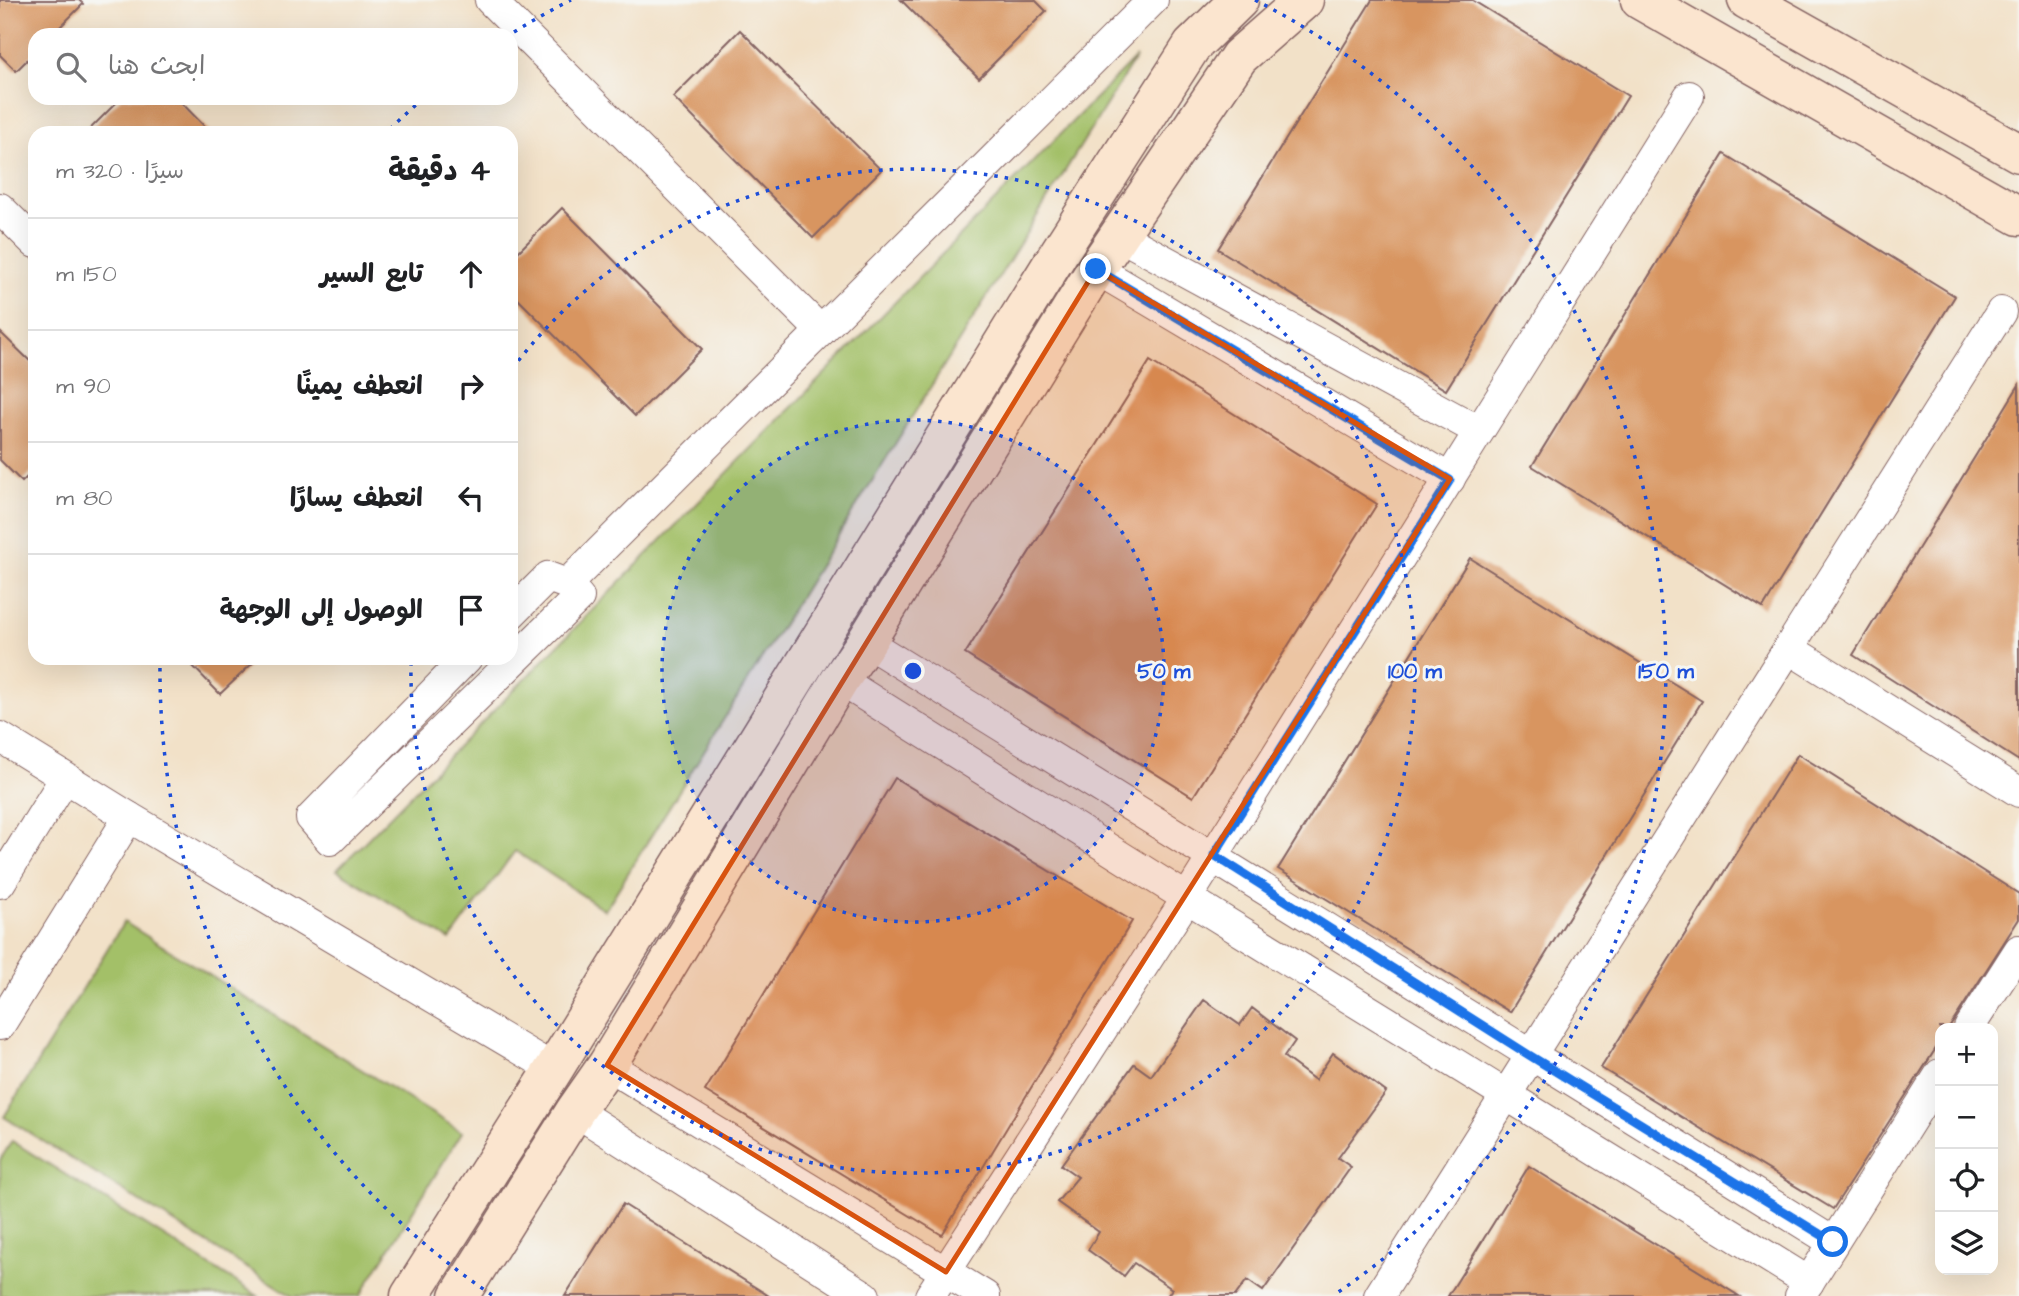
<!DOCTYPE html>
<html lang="ar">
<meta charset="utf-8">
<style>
body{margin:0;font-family:"Architects Daughter","Playpen Sans Arabic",sans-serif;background:#f6f6f6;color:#202124;direction:rtl}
.controls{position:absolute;right:21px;bottom:21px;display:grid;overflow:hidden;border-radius:14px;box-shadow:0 7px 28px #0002}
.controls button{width:63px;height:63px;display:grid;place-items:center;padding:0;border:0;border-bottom:2px solid #e0e0e0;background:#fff;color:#202124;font:35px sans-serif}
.stop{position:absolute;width:21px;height:21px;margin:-16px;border:5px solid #1a73e8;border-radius:50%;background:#fff}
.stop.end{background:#1a73e8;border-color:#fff;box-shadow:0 2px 7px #0008}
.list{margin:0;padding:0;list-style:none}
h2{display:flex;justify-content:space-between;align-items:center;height:91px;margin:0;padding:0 28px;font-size:30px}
h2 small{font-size:23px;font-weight:400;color:#757577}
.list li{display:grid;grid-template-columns:46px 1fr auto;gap:21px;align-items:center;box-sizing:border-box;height:112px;padding:0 28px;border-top:2px solid #e0e0e0}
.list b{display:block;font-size:26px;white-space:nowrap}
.list em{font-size:23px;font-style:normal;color:#757577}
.icon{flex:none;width:38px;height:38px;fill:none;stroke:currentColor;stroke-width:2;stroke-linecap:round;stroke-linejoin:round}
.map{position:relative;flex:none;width:2019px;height:1296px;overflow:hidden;direction:ltr}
.search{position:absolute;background:#fff;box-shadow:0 7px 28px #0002;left:28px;top:28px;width:490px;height:77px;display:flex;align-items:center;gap:18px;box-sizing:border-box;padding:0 24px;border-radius:21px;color:#757577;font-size:26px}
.panel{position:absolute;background:#fff;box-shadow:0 7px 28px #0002;left:28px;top:126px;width:490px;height:539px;border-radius:21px;direction:rtl}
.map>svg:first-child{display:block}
</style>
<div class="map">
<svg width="2019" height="1296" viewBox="0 0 2019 1296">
<rect width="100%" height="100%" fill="#f6f6f2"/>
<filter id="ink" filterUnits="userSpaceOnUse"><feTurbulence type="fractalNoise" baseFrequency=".0143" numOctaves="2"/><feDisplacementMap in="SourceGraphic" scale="14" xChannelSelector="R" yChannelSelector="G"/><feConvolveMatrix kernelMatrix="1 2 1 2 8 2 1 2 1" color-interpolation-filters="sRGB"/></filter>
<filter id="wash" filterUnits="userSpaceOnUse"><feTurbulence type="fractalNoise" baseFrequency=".00686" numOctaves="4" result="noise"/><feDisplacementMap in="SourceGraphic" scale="28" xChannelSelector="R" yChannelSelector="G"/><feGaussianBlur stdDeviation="1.57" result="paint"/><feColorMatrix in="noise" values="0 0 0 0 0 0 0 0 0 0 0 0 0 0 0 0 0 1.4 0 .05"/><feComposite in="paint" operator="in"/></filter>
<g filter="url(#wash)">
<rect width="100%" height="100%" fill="#f2e1c8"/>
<!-- green -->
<g fill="#a3c067" stroke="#767049" stroke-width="2">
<path d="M1136,57l-531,853 -90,-59 -65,89 -113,-70z"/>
<path d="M124,922l338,210 -102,164h-68l-288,-179z"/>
<path d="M12,1141l246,155h-258v-136z"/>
</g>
<g id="blocks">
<!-- building -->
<g fill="#d89561">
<path d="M0,0h79l4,4 -31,31h-17v17l-19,19 -16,-16z"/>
<path d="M901,0h134l11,11 -67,67z"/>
<path d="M1372,0h100l156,96 -182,294 -228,-141z"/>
<path d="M740,30l141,140 -68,68 -140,-141z"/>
<path d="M121,98h56l34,35h-125z"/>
<path d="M1724,154l231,142 -192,312 -231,-142z"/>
<path d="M562,208l140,141 -67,67 -124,-124v-33z"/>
<path d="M0,332l35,34v103l-13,13 -22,-22z"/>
<path d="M1150,361l227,143 -184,293 -228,-143z"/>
<path d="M2019,385v376l-166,-106z"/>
<path d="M1470,558l232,143 -192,311 -232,-143z"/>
<path d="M185,658h73l-38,36z"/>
<path d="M1798,754l221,140v25l-70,109h-9v14l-107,167 -232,-141z"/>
<path d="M895,778l237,143 -190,314 -237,-144z"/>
<path d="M1204,1000l36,25 12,-17 43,33 -11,16 31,23 18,-27 53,39 -48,66 13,9 -88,124 -16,-11 -12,16h-68l5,-7 -38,-26 -10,13 -36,-26 11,-18 -42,-30 21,-25 -17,-12 73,-101 17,12z"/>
<path d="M1529,1166l210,130h-291z"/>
<path d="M623,1204l146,92h-204z"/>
</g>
</g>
</g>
<g filter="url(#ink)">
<use href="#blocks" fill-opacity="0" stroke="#856362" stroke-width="2"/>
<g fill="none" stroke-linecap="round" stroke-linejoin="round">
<defs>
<g id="street">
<path d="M490,0l331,331"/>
<path d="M0,208l35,35"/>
<path d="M1118,235l361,196"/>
<path d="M1096,269l354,210"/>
<path d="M567,584l586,-584"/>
<path d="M866,642c324,198 644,402 967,600"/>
<path d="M1788,648l231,144"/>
<path d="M467,658l-156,160 19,22 249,-243 -12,-13 -19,-7 -37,37"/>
<path d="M840,680l347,218 622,384"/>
<path d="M0,737l129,80 425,252"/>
<path d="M0,883l65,-105"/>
<path d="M0,1025l129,-208"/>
<path d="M1969,1028l50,-78"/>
<path d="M607,1065l378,231"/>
<path d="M575,1111l290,185"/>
<path d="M930,1296l257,-398 502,-802"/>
<path d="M1379,1296l622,-984"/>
<path d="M1800,1296l140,-222"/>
</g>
<g id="secondary">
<path d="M1640,0l379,216"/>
<path d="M1747,0l272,153"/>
<path d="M410,1296l144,-227 506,-818 132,-205 47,-46"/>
<path d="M459,1296l116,-185 32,-46 233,-385 26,-38 230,-373 143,-212 65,-57"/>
</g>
</defs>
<!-- street casing -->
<use href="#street" stroke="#856362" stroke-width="32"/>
<!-- secondary casing -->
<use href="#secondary" stroke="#856362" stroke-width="41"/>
<!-- street -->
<use href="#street" stroke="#fff" stroke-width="30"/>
<!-- secondary -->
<use href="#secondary" stroke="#fbe5cf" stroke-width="38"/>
</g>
</g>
<g fill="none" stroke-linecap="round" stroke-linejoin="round" filter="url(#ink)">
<!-- route -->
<path stroke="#1a73e8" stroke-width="9" d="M1096,269l354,211 -236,375 315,200 304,187"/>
</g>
<!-- marked area -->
<path fill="#d8530f" fill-opacity="0.2" stroke="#d8530f" stroke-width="5" stroke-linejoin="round" d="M1096,269l354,210 -504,793 -339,-207z"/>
<!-- distance rings -->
<circle cx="913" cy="671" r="251" fill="#1d4ed8" fill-opacity=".12"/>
<g fill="none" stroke="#1d4ed8" stroke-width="3.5" stroke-dasharray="3.5 7">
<circle cx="913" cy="671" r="251"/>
<path d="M512 369A502 502 0 1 1 411 662"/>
<path d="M492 1295A753 753 0 0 1 160 664M390 129A753 753 0 0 1 424 98M514 32A753 753 0 0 1 571 0M1255 0A753 753 0 0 1 1334 1295"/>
</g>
<circle cx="913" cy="671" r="10" fill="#1d4ed8" stroke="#f6f6f2" stroke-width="3.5"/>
<g font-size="21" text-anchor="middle" font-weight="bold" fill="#1d4ed8" stroke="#f6f6f2" stroke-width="6" stroke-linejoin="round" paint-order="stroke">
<text x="1164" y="678">50 m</text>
<text x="1415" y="678">100 m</text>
<text x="1666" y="678">150 m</text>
</g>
</svg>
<div class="controls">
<button>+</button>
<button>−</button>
<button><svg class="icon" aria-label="locate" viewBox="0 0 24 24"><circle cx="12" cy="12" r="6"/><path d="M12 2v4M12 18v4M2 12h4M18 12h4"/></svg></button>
<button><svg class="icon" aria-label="layers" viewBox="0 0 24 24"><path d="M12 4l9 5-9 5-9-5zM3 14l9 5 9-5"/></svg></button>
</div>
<div class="stop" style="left:1833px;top:1242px"></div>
<div class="stop end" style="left:1096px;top:269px"></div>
<div class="search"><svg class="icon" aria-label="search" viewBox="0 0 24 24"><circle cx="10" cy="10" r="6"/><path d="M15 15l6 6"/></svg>ابحث هنا</div>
<section class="panel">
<h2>4 دقيقة<small>سيرًا · 320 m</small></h2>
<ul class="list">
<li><svg class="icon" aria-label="ahead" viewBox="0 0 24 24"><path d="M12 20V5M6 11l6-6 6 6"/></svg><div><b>تابع السير</b></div><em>150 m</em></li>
<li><svg class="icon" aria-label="right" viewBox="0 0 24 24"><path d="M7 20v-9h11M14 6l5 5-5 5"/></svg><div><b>انعطف يمينًا</b></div><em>90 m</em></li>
<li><svg class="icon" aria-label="left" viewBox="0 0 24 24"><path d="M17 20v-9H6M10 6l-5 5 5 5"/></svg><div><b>انعطف يسارًا</b></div><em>80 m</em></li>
<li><svg class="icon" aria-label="arrive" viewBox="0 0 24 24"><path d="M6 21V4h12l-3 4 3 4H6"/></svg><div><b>الوصول إلى الوجهة</b></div></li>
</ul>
</section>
</div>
